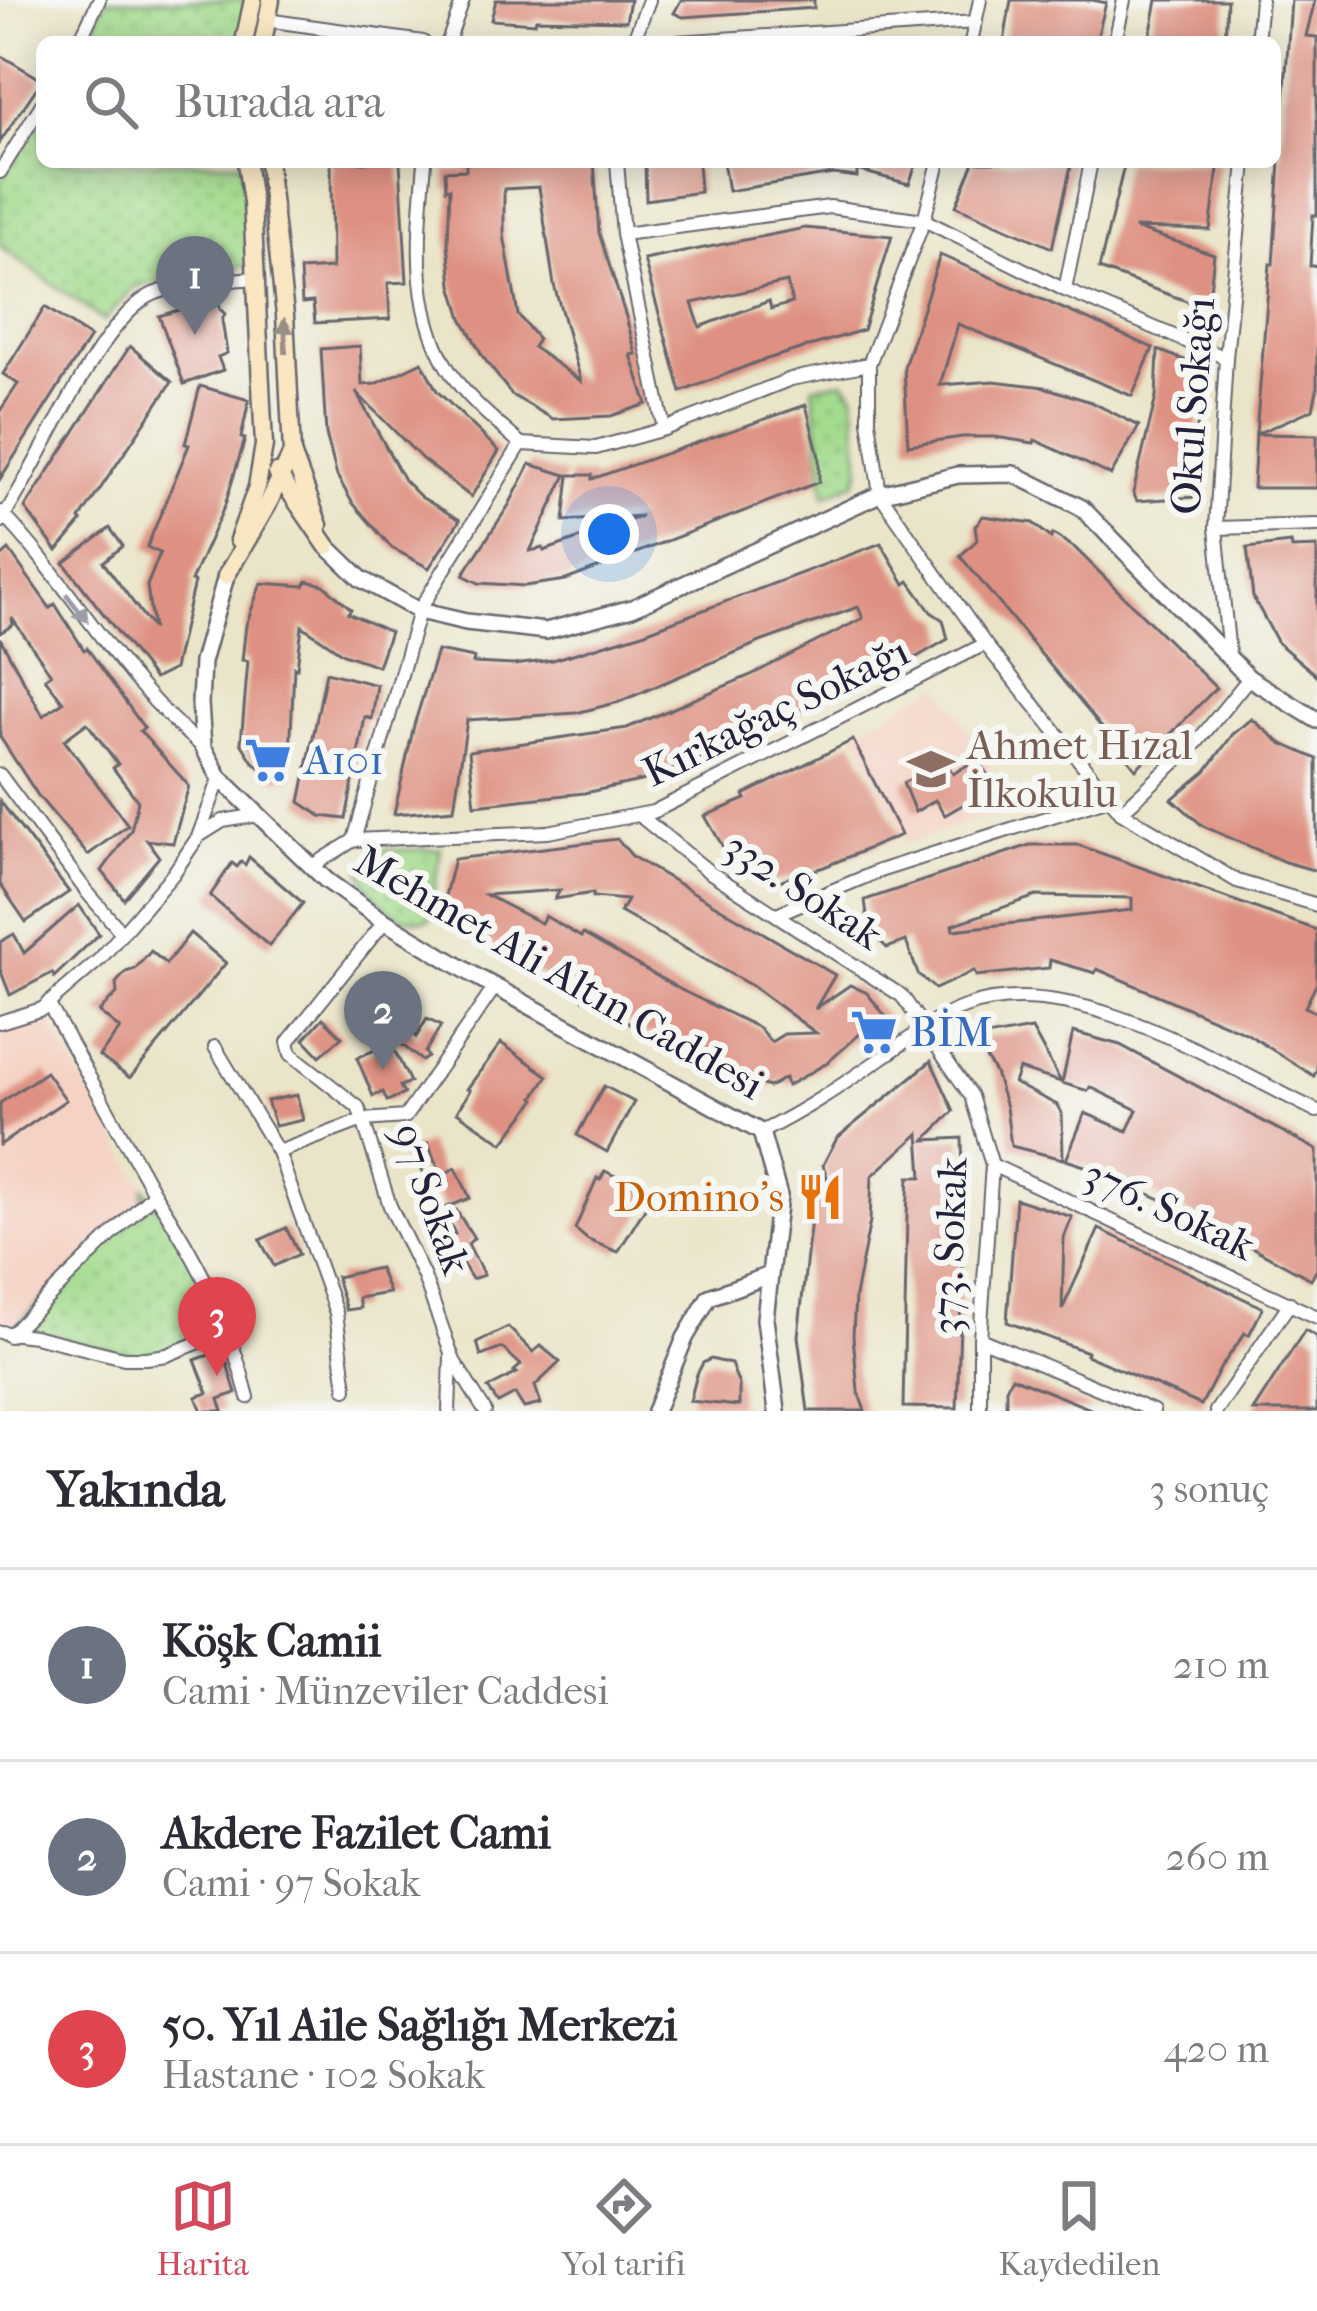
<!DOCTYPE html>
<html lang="tr">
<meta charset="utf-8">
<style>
body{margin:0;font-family:"IM FELL French Canon",serif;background:#f2f2f3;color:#2b2b33}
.you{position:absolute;left:609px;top:534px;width:42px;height:42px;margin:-30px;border:9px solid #fff;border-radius:50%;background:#1a73e8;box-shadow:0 0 0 18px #1a73e833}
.badge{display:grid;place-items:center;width:78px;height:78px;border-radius:50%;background:#d1495b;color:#fff;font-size:39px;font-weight:700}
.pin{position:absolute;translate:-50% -99px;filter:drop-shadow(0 3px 6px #0008)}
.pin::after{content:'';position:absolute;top:63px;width:42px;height:36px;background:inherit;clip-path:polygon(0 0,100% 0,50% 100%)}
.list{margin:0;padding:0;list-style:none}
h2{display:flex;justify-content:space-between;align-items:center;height:156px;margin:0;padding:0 48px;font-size:51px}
h2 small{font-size:39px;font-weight:400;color:#7c7c81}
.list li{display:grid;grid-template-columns:78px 1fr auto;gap:36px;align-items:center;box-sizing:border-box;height:192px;padding:0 48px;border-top:3px solid #e1e1e2}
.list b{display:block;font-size:45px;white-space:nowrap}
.list p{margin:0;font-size:39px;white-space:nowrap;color:#7c7c81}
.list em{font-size:39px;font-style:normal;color:#7c7c81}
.icon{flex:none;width:66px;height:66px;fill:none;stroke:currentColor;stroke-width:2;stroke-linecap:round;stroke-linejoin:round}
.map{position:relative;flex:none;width:1317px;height:1411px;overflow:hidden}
.search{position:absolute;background:#fff;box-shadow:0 6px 30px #0003;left:36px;right:36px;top:36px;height:132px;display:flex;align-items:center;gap:30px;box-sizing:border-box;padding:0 42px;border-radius:18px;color:#7c7c81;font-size:45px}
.sheet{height:732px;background:#fff}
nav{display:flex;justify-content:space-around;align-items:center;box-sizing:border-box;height:168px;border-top:3px solid #e1e1e2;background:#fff;font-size:33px;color:#7c7c81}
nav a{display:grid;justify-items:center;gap:6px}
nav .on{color:#d1495b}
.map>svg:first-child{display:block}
</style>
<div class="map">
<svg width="1317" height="1411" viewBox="0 0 1317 1411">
<defs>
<pattern id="grass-dots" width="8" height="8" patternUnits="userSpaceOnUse" patternTransform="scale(3)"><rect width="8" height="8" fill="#a4dc8e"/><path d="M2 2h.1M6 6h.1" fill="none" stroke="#8dbc7b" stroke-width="1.8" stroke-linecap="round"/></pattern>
</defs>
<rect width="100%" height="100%" fill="#f6f6f2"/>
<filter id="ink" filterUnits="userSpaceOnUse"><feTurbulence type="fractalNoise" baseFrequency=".00833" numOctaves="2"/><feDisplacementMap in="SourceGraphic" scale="24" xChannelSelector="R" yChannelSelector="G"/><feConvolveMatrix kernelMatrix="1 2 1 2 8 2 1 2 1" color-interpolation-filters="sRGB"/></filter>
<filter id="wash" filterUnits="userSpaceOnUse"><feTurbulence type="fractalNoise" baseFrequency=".004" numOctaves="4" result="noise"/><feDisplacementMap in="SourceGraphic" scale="48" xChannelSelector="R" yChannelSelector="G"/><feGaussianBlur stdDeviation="2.7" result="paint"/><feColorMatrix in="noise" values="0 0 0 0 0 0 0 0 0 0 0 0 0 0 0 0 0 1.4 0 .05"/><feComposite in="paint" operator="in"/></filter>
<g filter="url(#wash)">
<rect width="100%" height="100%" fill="#eae5c9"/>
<!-- built -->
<g fill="#f5d2c3">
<path d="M941,684l72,123 -106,37 -52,-113z"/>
<path d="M42,1009l102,179 -1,10 -134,138 -9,-4v-310z"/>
</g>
<!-- grass -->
<g fill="url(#grass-dots)" stroke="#637f64" stroke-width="3">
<path d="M106,0h143l-8,42h-153z"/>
<path d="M42,119v43h199l11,102 -118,23 -30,34 -104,-75v-65z"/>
<path d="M844,381l10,13 6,77 -5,11 -30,14 -12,-110z"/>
<path d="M441,849l-12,71c-33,4 -58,-21 -68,-50l12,-8 4,-12z"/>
<path d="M144,1188l42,54 44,88 -84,28 -132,-30 128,-124z"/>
</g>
<g id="blocks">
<!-- building -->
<g fill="#de9182" fill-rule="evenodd">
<path d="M496,0h134l-4,21 -90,-2 -1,4 -44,-3z"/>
<path d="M681,0h133v8l-131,9 -9,-4z"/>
<path d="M1011,0h81l14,3 -10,39h-92z"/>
<path d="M1157,0h70l-2,42h-76z"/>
<path d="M1291,0h24l-9,36 11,1v178h-4l-3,51h7v124l-4,19 -57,25 14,-170h3z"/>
<path d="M0,55l42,25 -42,62z"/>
<path d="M331,162h69l7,120 -19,1 2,36 -75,4 -2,-21 -11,1 -2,-33 32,-2z"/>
<path d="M466,162h128l5,71 27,84 10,37 -5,1 16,49 -36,12 -58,3 -41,-24 -29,-38 -21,-39 -10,-33 -4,-42 2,-55 -4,1 -1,-18 21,-1zM539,187l15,98 27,96 -48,-34 5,-8 -20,-24 -14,-80v-46z"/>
<path d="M645,162h53l2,30 -54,8z"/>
<path d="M723,162h194l-8,22 -52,-14v7l-24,-3 -105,17z"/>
<path d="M974,162h98l-20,86 -96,-42z"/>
<path d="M1125,162h94l-9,68 -76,-2 80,26 -6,55 -109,-40z"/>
<path d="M805,228l87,8 -29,94 -106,32 -76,30 -37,-132zM787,282l5,21 -21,6 -2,-8 -69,26 -8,-24z"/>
<path d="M940,255l213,93 -21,48 -174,-72 -18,61 54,-4 50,6 47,15 48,24 -28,49 -76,-35 -1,3 -39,-6h-33l-54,8 -4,-78z"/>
<path d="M218,298l2,11 5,5 -3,6 5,33 -9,4 5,13 -39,14 -25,-68z"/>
<path d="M45,307l45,30 -90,142v-68l18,-27 -15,-10z"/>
<path d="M130,346l42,36 -92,137 2,2 -25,30 -32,-43z"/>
<path d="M360,346l2,39 14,-1 46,-22 15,29 62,60 -28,46 -49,-38 -66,-67 48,88 17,17 39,23 -31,48 -37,-20 -40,-46 -15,-26 -11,-42 -5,-85z"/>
<path d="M1158,350l42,16 -6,131 -57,4 -4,-8 23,-96z"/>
<path d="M200,386l49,14 -8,38 4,1 -20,66 -34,76 3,1 -20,87 -20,10 -90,-116 46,-35 13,18 -20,16 50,67 -6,-43 13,-33 -13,-6 42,-102 -4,-1z"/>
<path d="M806,405l13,52v25l-253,98 -41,6 -46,-3 -16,-8 46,-70 21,-41 36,11 -36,76 13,-3 1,3 98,-35 -78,5 5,-46h23v4z"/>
<path d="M1256,434l61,1v53h-64z"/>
<path d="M983,516l50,7 18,15 2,-4 22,14 141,140 -80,81 -176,-213 17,-16 -2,-14z"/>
<path d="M881,543l24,41 4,-3 22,31 12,8 5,19 -45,26 -2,-4 -41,22 -2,-2 -143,72 -70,27 -61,13 -109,12 -6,-54 158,-23 124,-53 112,-57 -5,-11 -98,35 -141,60 -43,11 -109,7 -13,89 -60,5 20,-89 23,-74 37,7 -1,5 41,2 39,-5 87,-26z"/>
<path d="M1291,543l1,5 25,-1v129l-39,-33 -25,-46 -6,-49z"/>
<path d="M9,550l41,58 5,-4 29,46 3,-2 57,80 -4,3 49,55 -16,57 -26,-3 12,17 -35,42 -22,-28 29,-41 7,-29 -25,-33 5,-4 -31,-41 -23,17 64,85 -40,30 -49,-58 -39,-60v-99l43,78 20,-14 -18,-24 6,-4 -39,-56 1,7 -13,8v-75z"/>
<path d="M307,581l17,4 27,24 -3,4 42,19 -12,34 -35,-12 -41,-28 -5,42 -3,-1 -5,112 -15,-1 -21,-16 -12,-19 7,-82 -6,-1 4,-35 15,-42 43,3z"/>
<path d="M326,672l51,13 -5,34 -7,-2 -19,102 -25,-3 -21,-14z"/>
<path d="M1252,719l29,24 36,16v112l-32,-9 -82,-36 -31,-27 34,-28 27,-37z"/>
<path d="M853,740l48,95 -77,32 -49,15 -52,-35 -18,-31 41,-17 -2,-4z"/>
<path d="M977,759l18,27 -50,29 -10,-15 -20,12 -12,-29 42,-23 8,14z"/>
<path d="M0,801l69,91 -43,30 -26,-38z"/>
<path d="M617,839l16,18 202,118 -20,34 35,-24 17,8 20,25 -23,19 -3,-4 -34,30 -40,23 -2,-8 -16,9 -52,-17 -66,-37 -2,4 -35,-25 -36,-15 -94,-56 3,-5 -45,-28 12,-49zM560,890l-5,9 38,-6v4l34,3 -7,12 132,74 64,47 -32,1 -13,8 -12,-14 -76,-37 -100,-57 -2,3 -36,-21 -4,7 -55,-28z"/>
<path d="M1030,845h48l239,85v53l-12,24 12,6v56l-3,7 -68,-43 -149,-64 -2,4 -45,-13 -1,8 -73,8 -2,-5 -39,18 -17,-15 -12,-33 -19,7 -18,-18 -4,-30zM1036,896l96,2v12l-179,20 -1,-5z"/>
<path d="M249,857l54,46 -34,43 -59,-50 22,-33 5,4 4,-5 4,3z"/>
<path d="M79,905l20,29 -45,43 -2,-4 -42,22 -10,-26v-27l14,-8 10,19z"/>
<path d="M190,933l36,30 -96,115 -31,-22 21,-27 -21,-17 18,-19 -1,-10 10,-11 9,-3 16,-18 15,13z"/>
<path d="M397,1015l8,3 11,19 11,-18 14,7 -16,26 3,5 -6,4 -26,-21 7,-3 -13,-17z"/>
<path d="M323,1018l19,19 -22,19 -16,-17z"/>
<path d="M1032,1029l29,53 -42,-13 -5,14 43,22 5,9 1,45 -52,-13 -5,-39 -11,-34 -21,-34z"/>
<path d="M1073,1032l47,13 197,105v119l-6,10 -140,-75 -74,-34 -31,-10 19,-47 42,18 10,-21 -47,-23 -2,4 -26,-8z"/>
<path d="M391,1043l19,39 -10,4 4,8 -17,7 -4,-9 -10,4 -16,-38z"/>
<path d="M501,1043l47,33 -14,21 2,2 -33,44 -46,-31 13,-22 -3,-1z"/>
<path d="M931,1061l23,50 -29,29 37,-2 2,80 -7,190 -54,-1 4,-192 2,-38h13l-3,-43 -47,42 -2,45 -15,75 -2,40 5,55 7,20h-57l-10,-75 17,-153 15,3 -7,-21 14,-27z"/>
<path d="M46,1072l20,28 -66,45v-42z"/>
<path d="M604,1086l30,16 -27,50 -30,-17z"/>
<path d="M297,1095l6,25 -28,6 -8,-25z"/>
<path d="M428,1143l13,32 15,-7 14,30 -25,10 -35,-58z"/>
<path d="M605,1171l44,22 -5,10 3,2 -29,47 -30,-12 -13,-11 22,-51 3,2z"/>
<path d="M1016,1199l56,18 -8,21 -2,72 37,-81 164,79 -14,27 -4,-2 -24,34 -20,38 -115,-50 1,-3 -80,-30z"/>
<path d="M456,1210l18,28 -6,6 16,31 -12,4 -25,-41 8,-4 -9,-20z"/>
<path d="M286,1228l13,26 -25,12 -14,-26z"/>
<path d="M379,1268l10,25 -31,5 2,10 -14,2 -10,-33z"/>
<path d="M508,1327l25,25 8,-6 19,16 -25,24 6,18 -17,4 -9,-14 -17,9 -10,-15 29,-15 -3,-2 7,-6 -19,-17 -21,8 -4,-14z"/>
<path d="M1305,1330l12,7v74h-64z"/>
<path d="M223,1350l13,43 -17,6 4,12h-21l-6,-14 12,-4 -13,-33z"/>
<path d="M711,1359l20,5 8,21v21l-49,-5 7,-27 6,-11z"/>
<path d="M1012,1377l81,33v1h-87v-23z"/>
</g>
</g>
</g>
<g filter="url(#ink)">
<use href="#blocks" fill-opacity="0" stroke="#68666d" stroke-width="3"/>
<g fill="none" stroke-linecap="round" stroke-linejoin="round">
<defs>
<g id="minor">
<path d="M266,20l157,22"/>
<path d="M79,42l20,-42"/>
<path d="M448,42l15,-42"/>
<path d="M633,42l16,-42"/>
<path d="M677,42l299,-20"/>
<path d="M971,42l9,-42"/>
<path d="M1115,42l9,-42"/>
<path d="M1257,42l4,-42"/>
<path d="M425,162c-6,72 -16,154 30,217 17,24 44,45 66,65l75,4 68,-19 127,-50 78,-15"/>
<path d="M617,162l6,72 41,195"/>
<path d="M939,162l-15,58 -55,144v57l11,73 105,150 136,168 116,69 80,24"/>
<path d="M0,172l42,-68"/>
<path d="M623,234l207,-27 94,13 141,70 161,68"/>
<path d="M1065,290l26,-128"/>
<path d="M1,512c72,75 120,169 202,235"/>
<path d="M0,522c39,-56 93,-190 146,-224 23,-15 80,-17 108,-20"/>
<path d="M1216,528l101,-3"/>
<path d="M1229,654l-13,-126 10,-170 19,-196"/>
<path d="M0,775l87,117 35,41"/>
<path d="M1121,812l76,-70 52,-64"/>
<path d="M639,815l69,56 194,125 69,100 21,69 -12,174v72"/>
<path d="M199,836l24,-15 35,-6"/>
<path d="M354,840l65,-229 102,-167"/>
<path d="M311,867l43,-27 194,-8 105,-20 332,-168"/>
<path d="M779,913l100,-42 230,-73"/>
<path d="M48,1003l106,190"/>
<path d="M0,1022l42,-13 58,-50 73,-85 25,-37 22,-59"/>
<path d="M215,1047l63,105 58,161 10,76"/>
<path d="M761,1132c45,-22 84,-49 125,-77 25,-17 50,-38 79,-48 107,-39 257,58 352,104"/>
<path d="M278,1152l85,-32 -5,-13 -67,-53 -3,-12 97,-121"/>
<path d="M992,1165l325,152"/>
<path d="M0,1332l34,4 90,22h22l21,-3 63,-25"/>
<path d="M9,1336l145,-143c43,65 75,128 94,204"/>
<path d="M980,1339l173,72"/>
<path d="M449,1411l2,-54"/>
<path d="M485,1411l-31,-50 -30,-84 -34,-71 -27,-86 42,-3 90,-130"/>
<path d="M1216,1411l74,-108"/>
</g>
<g id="tertiary">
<path d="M327,546l34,33 58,32 47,11 80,9 86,-23 248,-114 78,-19 56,-1 68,34 167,170 68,42"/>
<path d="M226,576l-24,86 -2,42 3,43 17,31 106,102 50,36 101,61 284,155 18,64 -14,123 12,92"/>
<path d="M655,1411l30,-73 24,-41 58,-21"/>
</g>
<g id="secondary">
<path d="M244,42l9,-42"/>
<path d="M263,42l8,-42"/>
<path d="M292,453l27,72"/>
<path d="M277,473l50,73"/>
<path d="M238,540l19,-53 7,-42 -12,-243 -6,-40"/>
<path d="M226,576l41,-70 25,-53 -7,-138 -17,-153"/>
</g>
</defs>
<!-- minor casing -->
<use href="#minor" stroke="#68666d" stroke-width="16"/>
<!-- tertiary casing -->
<use href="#tertiary" stroke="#68666d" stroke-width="20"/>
<!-- secondary casing -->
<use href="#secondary" stroke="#68666d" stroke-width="21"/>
<!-- minor -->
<use href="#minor" stroke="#fff" stroke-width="12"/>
<!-- tertiary -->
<use href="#tertiary" stroke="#fff" stroke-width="15"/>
<!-- secondary -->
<use href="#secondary" stroke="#f9e7c3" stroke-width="16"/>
</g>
<!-- one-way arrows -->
<defs><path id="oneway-solid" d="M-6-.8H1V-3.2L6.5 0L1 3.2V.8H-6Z" transform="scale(3)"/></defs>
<use fill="#988e86" href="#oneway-solid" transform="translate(285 336) rotate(-92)"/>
<use fill="#9c9ca7" href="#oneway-solid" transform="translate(77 608) rotate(52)"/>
</g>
<!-- icons -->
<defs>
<symbol id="supermarket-bare" viewBox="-9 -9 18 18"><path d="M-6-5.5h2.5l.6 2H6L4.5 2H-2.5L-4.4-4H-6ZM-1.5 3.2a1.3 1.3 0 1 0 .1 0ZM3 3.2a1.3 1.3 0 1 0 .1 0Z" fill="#3f7fe0" stroke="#f6f6f2" stroke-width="2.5" paint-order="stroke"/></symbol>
<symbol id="school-bare" viewBox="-9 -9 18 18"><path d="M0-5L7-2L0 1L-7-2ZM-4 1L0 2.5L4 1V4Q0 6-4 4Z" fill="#8d6e63" stroke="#f6f6f2" stroke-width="2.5" paint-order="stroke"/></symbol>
<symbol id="restaurant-bare" viewBox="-9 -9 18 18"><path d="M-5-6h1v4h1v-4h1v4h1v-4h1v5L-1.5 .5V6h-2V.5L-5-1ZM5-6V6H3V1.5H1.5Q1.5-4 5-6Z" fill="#e8710a" stroke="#f6f6f2" stroke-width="2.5" paint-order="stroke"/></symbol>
</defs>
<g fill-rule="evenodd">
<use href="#supermarket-bare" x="235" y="727" width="66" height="66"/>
<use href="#school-bare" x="898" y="736" width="66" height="66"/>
<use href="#supermarket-bare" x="841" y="999" width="66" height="66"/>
<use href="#restaurant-bare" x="787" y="1164" width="66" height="66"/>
</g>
<g text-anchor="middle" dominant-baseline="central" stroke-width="12" stroke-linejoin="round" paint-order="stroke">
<!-- street labels -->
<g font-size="42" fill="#22223b" stroke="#f6f6f2">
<text transform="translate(1193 406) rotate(-86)">Okul Sokağı</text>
<text transform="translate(776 712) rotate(-26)">Kırkağaç Sokağı</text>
<text transform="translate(803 891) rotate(33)">332. Sokak</text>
<text transform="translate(559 973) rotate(30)">Mehmet Ali Altın Caddesi</text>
<text transform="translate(431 1199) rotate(70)">97 Sokak</text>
<text transform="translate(1169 1210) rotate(25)">376. Sokak</text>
<text transform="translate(950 1246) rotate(-88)">373. Sokak</text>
</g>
<!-- education labels -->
<g font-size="42" fill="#785e54" stroke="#f6f6f2" text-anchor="start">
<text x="967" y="745">Ahmet Hızal<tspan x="967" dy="48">İlkokulu</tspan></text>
</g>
<!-- shop labels -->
<g font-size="42" fill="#366cbe" stroke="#f6f6f2" text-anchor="start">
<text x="304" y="760">A101</text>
<text x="910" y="1032">BİM</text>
</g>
<!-- food labels -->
<g font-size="42" fill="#c56008" stroke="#f6f6f2" text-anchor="end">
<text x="784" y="1197">Domino's</text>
</g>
</g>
</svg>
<div class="you"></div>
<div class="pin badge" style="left:195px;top:335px;background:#6b7280">1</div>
<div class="pin badge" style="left:383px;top:1070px;background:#6b7280">2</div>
<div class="pin badge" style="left:217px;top:1376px;background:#e0444e">3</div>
<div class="search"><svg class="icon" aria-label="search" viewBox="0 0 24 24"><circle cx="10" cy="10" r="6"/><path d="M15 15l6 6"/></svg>Burada ara</div>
</div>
<section class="sheet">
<h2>Yakında<small>3 sonuç</small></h2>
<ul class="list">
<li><span class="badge" style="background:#6b7280">1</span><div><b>Köşk Camii</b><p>Cami · Münzeviler Caddesi</p></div><em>210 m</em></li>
<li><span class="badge" style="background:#6b7280">2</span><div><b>Akdere Fazilet Cami</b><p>Cami · 97 Sokak</p></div><em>260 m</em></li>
<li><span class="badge" style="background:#e0444e">3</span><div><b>50. Yıl Aile Sağlığı Merkezi</b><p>Hastane · 102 Sokak</p></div><em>420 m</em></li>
</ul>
</section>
<nav>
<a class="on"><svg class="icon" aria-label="map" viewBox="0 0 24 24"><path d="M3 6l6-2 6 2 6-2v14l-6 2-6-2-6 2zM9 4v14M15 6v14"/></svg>Harita</a>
<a><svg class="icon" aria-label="directions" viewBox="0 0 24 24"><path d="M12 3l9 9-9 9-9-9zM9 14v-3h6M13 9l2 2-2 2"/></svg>Yol tarifi</a>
<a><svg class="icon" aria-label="saved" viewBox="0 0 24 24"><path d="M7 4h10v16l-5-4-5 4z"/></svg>Kaydedilen</a>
</nav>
